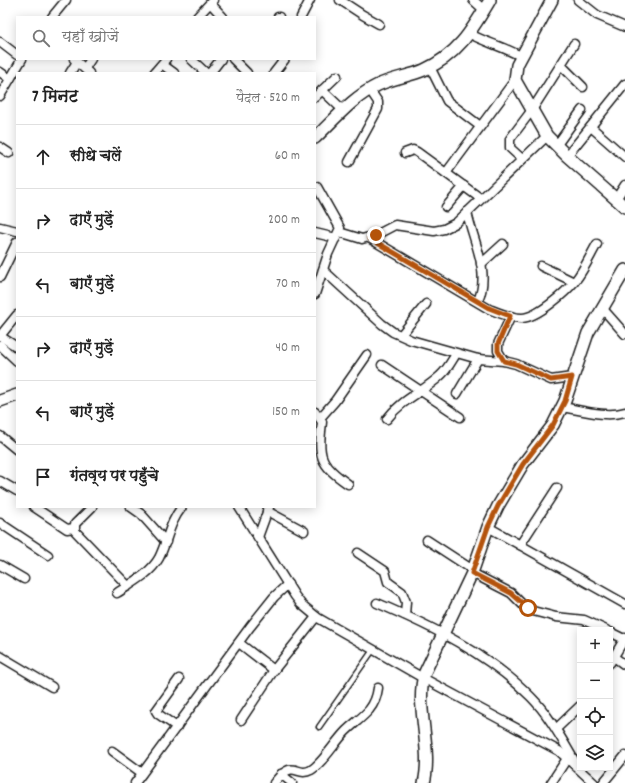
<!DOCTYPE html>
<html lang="hi">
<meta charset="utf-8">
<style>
body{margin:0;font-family:Dekko,"Playpen Sans Deva",sans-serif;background:#f6f6f6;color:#222}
.controls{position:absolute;right:12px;bottom:12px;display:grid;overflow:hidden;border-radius:0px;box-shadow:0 2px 10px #0003}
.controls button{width:36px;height:36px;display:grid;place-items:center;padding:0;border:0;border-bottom:1px solid #e0e0e0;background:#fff;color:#222;font:20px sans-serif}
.stop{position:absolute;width:12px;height:12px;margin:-9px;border:3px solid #b45309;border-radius:50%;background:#fff}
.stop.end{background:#b45309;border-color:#fff;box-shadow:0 1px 4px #0008}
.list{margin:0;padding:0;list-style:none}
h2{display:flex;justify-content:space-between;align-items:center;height:52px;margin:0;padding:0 16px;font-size:17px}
h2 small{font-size:13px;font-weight:400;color:#767676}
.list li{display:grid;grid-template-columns:26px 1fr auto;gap:12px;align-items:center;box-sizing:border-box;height:64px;padding:0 16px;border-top:1px solid #e0e0e0}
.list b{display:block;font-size:15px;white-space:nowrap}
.list em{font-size:13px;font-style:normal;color:#767676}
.icon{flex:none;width:22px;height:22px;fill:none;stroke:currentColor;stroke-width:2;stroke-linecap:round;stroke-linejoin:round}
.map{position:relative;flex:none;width:625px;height:783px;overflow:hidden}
.search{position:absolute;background:#fff;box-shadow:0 2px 10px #0003;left:16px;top:16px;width:300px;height:44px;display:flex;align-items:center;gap:10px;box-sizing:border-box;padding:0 14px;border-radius:0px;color:#767676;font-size:15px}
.panel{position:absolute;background:#fff;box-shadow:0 2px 10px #0003;left:16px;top:72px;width:300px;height:436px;border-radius:0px}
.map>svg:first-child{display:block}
</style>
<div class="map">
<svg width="625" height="783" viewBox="0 0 625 783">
<rect width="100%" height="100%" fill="#fff"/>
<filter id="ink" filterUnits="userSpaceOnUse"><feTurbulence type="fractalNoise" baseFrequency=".025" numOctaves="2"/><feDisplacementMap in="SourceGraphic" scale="8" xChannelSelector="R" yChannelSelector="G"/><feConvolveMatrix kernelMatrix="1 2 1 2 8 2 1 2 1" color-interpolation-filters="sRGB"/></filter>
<g filter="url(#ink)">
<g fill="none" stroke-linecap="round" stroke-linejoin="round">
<defs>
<path id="lane" d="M319,727l54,-77"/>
<g id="street">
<path d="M340,0l23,15 16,9"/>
<path d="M473,0l11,10"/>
<path d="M578,0l19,15 28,12"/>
<path d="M211,4l12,13"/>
<path d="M52,17l14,-17"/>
<path d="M197,17l16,-17"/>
<path d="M278,17h1"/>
<path d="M301,17l9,-17"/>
<path d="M470,34c17,9 35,13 52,23"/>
<path d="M0,42l17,13"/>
<path d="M74,59l15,14"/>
<path d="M191,59l15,14"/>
<path d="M233,59l14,14"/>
<path d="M163,65l11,8"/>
<path d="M561,65l22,22"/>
<path d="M430,67l17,34 33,25"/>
<path d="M85,68l6,-9"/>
<path d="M0,72l10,7"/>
<path d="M70,73l7,-11"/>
<path d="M154,73l12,-14"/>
<path d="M210,73l11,-14"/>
<path d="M274,73l11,-14"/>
<path d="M322,90l21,20"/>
<path d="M0,96l22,-37"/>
<path d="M315,97l22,-21"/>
<path d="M591,127l34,30"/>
<path d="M556,146l26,-36"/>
<path d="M0,147l9,6"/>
<path d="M405,153l8,-3 4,2 63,46"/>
<path d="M567,156l58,-72"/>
<path d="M522,159l-12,-11v-9l22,-29 42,-66"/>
<path d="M349,162l29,-53v-7l-8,-12"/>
<path d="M446,173l69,-93"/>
<path d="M616,199l9,-14"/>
<path d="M446,207l18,-21"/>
<path d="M467,212c6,30 24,59 11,89"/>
<path d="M0,227l17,4"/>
<path d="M339,232l23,7 14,-4 19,-10 39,6 10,-2 12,-6 91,-87"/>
<path d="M315,233l21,5"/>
<path d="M369,238l120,71c10,4 21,9 33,9 16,-1 43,-25 53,-37 9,-11 15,-25 22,-37"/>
<path d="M481,264l22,-20"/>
<path d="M541,266l33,16"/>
<path d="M323,270l59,54 11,8 18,8 67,19 26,2 12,3 35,16 21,-3"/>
<path d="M0,277l17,-35"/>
<path d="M315,294l13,-40 12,-26 -23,-41"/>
<path d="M602,308l23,26"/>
<path d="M401,335l25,-31"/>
<path d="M0,336l17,-21"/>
<path d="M0,336l17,11"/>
<path d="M0,345l17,16"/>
<path d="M504,361l-6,-10v-7l13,-28"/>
<path d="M382,365l78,52"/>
<path d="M457,394l21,-35"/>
<path d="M562,407c19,3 44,11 63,5"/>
<path d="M315,412l7,10c-4,34 -3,42 26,62"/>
<path d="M320,418l15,-17 32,-46"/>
<path d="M387,419c14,-19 36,-27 53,-43 7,-6 11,-14 16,-22"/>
<path d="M0,436l17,14"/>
<path d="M0,481l17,10"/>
<path d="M34,507l33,22 7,-1"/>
<path d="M92,507l-17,17v7l53,55"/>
<path d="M131,507l10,7 25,28"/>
<path d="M239,507l56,89 6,8 17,14 105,60 136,73 35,32"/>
<path d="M267,511l37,20"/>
<path d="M0,523l48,32"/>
<path d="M488,527l137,77"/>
<path d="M258,537l11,-30"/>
<path d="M427,540l46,30"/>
<path d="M520,545l37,-57"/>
<path d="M358,553l27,18 3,11 14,10 4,10 -1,13"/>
<path d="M0,565l24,14"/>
<path d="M472,573l39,20 11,11 11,7 23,6 28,3 22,10"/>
<path d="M117,593c15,-10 33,-19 42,-35 9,-18 10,-35 23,-51"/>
<path d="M377,603c54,23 112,51 154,94 18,18 30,41 43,63"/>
<path d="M610,632l14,7"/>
<path d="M239,643l35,27"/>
<path d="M0,656l52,31"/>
<path d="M614,657l11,8"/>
<path d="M610,663l15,-25"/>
<path d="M241,720l33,-50 42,-53"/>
<path d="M177,727l-19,-13 -2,-3 23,-32"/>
<path d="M556,729l24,-23"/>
<path d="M112,751l30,22"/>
<path d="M281,774l11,9"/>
<path d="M135,783l115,-156 24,-30 14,-13"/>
<path d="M274,783c20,-26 22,-5 37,-13 12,-7 24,-28 35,-39 7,-7 16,-13 23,-21 5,-6 8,-14 9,-22"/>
<path d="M551,783l17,-26"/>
<path d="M603,783l22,-27"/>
</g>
<g id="secondary">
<path d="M552,0l-35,65 -2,15 32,56 20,20 58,51"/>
<path d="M315,138c20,-19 38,-41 63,-53 15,-7 32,-9 46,-15 34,-15 48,-40 66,-70"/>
<path d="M0,401l17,-6"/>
<path d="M424,783c9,-36 -10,-77 1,-111l47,-99 16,-46 10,-21 25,-42 30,-39 12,-24 23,-68 37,-63"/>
</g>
</defs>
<!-- lane casing -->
<use href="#lane" stroke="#1c1c1c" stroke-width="7"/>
<!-- street casing -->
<use href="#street" stroke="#1c1c1c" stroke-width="11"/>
<!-- secondary casing -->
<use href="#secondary" stroke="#1c1c1c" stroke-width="14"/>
<!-- lane -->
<use href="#lane" stroke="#fff" stroke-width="4"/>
<!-- street -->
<use href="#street" stroke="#fff" stroke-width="8"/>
<!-- secondary -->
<use href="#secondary" stroke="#fff" stroke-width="11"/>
</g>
</g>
<g fill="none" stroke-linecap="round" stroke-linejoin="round" filter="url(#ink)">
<!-- route -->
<path stroke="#b45309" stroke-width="5" d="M376,235l-7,3 120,70 21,8 -12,28v7l6,10 12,3 35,16 21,-3 -7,24 -12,24 -30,39 -25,42 -10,21 -16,46 39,20 17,15"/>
</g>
</svg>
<div class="controls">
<button>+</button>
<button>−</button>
<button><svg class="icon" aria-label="locate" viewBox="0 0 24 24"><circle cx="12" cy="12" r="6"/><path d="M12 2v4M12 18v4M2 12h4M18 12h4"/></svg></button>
<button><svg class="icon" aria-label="layers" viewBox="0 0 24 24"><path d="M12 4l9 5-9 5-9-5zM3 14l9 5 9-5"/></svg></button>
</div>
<div class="stop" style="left:528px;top:608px"></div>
<div class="stop end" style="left:376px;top:235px"></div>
<div class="search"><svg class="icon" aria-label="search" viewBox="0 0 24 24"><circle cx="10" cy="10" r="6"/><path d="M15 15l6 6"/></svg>यहाँ खोजें</div>
<section class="panel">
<h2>7 मिनट<small>पैदल · 520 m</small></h2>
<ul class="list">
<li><svg class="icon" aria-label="ahead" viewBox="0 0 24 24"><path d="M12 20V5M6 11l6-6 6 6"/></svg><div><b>सीधे चलें</b></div><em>60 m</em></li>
<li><svg class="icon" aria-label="right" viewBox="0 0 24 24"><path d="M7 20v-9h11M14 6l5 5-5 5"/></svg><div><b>दाएँ मुड़ें</b></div><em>200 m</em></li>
<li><svg class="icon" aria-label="left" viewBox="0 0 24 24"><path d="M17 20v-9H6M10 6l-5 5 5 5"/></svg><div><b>बाएँ मुड़ें</b></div><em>70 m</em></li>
<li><svg class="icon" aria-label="right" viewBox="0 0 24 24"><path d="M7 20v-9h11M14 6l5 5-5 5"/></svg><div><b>दाएँ मुड़ें</b></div><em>40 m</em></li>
<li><svg class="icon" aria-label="left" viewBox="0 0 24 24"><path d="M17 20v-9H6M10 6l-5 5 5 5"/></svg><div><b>बाएँ मुड़ें</b></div><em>150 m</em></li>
<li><svg class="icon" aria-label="arrive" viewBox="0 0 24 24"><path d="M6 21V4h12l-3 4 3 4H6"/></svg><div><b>गंतव्य पर पहुँचे</b></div></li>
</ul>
</section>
</div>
